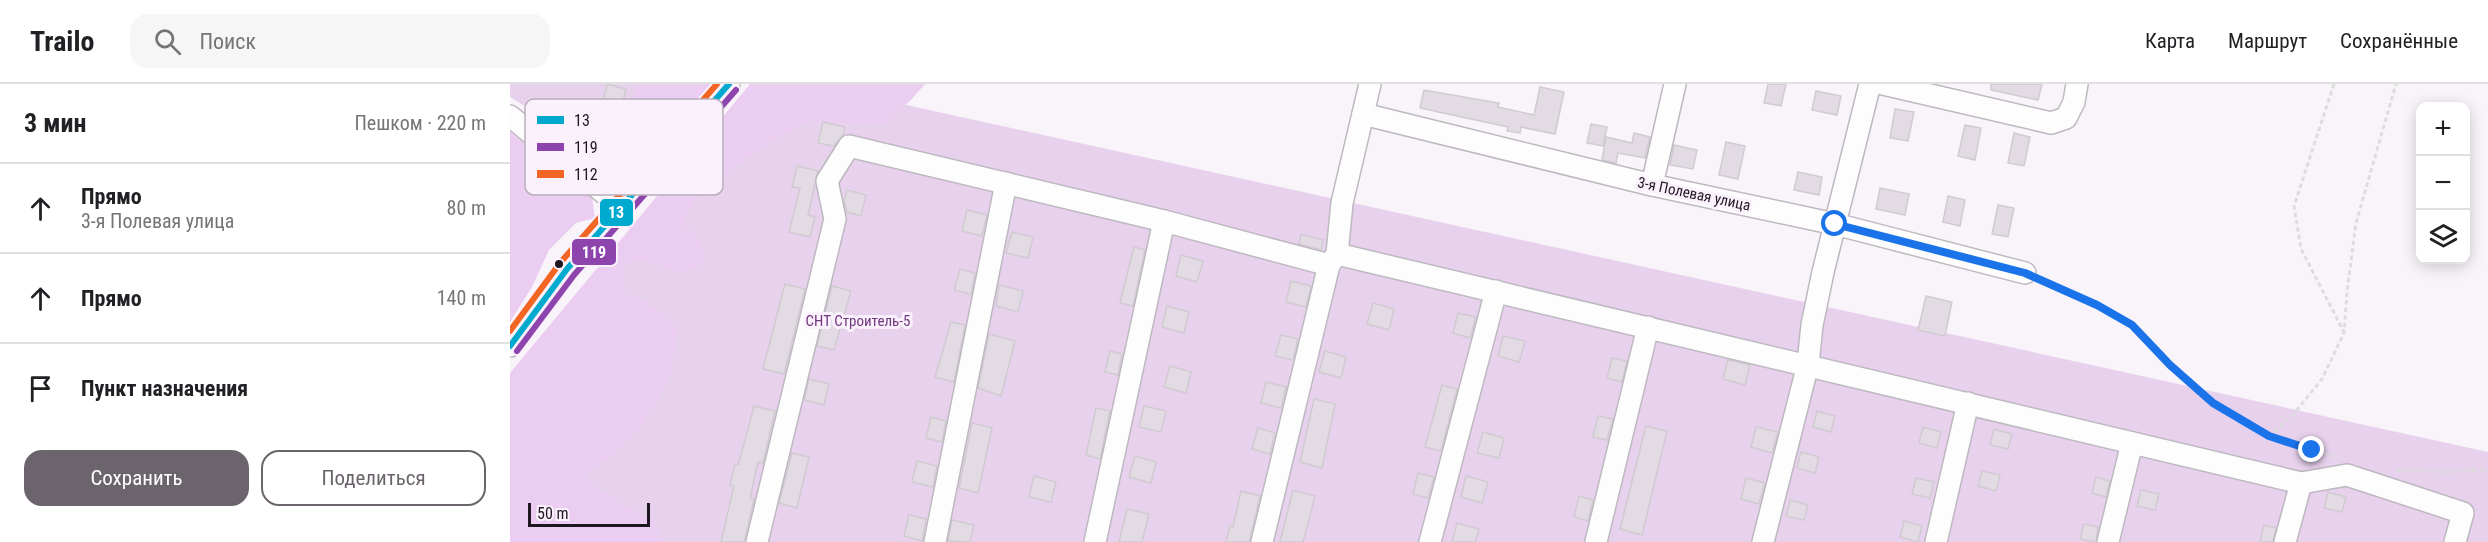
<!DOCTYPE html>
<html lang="ru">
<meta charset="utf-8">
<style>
body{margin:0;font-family:"Roboto Condensed",sans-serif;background:#f6f6f6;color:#202124}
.controls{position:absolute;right:18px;top:18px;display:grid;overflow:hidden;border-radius:12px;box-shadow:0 3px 15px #0003}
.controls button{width:54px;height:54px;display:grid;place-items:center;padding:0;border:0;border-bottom:2px solid #e0e0e0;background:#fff;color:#202124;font:30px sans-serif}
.scale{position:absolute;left:18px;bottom:15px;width:122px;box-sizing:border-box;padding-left:6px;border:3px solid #1e1620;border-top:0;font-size:16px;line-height:21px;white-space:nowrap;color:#1e1620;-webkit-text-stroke:4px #faf1fc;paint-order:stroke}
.stop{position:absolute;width:18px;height:18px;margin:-14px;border:4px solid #1a73e8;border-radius:50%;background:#fff}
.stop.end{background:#1a73e8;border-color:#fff;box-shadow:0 2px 6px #0008}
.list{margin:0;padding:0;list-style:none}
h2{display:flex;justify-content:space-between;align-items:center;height:78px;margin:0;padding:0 24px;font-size:26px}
h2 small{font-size:20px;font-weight:400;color:#757577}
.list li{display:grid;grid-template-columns:39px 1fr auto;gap:18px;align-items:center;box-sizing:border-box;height:90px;padding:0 24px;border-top:2px solid #e0e0e0}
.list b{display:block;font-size:22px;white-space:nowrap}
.list p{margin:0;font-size:20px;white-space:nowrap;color:#757577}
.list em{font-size:20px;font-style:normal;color:#757577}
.actions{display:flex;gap:12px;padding:18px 24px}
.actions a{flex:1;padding:14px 0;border:2px solid #6b646c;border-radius:18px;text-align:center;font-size:21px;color:#6b646c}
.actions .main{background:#6b646c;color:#fff}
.icon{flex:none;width:33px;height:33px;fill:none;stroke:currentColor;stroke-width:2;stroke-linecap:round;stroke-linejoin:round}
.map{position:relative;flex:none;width:1978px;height:458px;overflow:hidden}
header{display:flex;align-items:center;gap:36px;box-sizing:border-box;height:84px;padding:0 30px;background:#fff;border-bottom:2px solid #e0e0e0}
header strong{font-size:28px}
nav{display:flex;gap:33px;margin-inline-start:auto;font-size:21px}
.search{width:420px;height:54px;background:#f6f6f6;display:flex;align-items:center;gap:15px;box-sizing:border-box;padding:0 21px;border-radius:18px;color:#757577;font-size:22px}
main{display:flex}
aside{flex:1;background:#fff}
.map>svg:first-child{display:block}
</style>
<header>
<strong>Trailo</strong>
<div class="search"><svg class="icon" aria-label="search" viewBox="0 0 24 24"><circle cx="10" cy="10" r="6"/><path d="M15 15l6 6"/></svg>Поиск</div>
<nav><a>Карта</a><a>Маршрут</a><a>Сохранённые</a></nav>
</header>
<main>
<aside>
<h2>3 мин<small>Пешком · 220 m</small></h2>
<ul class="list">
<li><svg class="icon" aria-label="ahead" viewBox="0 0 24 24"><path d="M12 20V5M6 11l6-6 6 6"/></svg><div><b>Прямо</b><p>3-я Полевая улица</p></div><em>80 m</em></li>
<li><svg class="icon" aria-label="ahead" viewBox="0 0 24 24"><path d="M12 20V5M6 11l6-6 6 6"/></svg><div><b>Прямо</b></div><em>140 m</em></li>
<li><svg class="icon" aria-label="arrive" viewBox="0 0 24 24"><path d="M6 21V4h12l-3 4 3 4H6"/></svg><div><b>Пункт назначения</b></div></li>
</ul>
<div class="actions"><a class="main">Сохранить</a><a>Поделиться</a></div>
</aside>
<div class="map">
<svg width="1978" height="458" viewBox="0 0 1978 458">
<rect width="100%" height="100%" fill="#f9f4f9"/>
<!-- green -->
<g fill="#e7d1ed">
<path d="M0,0h156l-55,76 -101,-63z"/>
<path d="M254,0h47l1677,368v90h-1978v-138z"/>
</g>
<!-- forest -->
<g fill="#eacdf1">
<path d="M129,0h79l-74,80 -28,21 -24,-8 -16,-17 4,-19c41,-13 39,-22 59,-57z"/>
<path d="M240,0h175l-14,16 -26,23 -79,-2 -56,34 -57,46 -11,25 11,5 12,20 -5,16c-8,2 -18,6 -25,4 -24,-6 -25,-18 -51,-5l-1,26 18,7 36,26 -5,44 -14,28 -16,27 -32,32 -26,20 17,15 52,30 10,21h-153v-169z"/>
<path d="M0,48l82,65 3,21 -19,5 -27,27 -17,37 -22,35z"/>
</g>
<!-- building -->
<g fill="#e2dbe4" stroke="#d0cad1" stroke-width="1.5">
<path d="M97,0l19,5 -6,25 -19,-5z"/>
<path d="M1258,0h18l-5,22 -17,-3z"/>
<path d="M1481,0h51l-4,16 -47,-10z"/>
<path d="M1030,3l24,5 -9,42 -34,-7 -1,6 -13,-2 1,-4 -88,-19 4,-18 75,13 -1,4 36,8z"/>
<path d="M1306,7l25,5 -4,19 -25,-5z"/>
<path d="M1385,25l19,3 -6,29 -18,-3z"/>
<path d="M313,38l22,5 -2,8 -9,11 -16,-3z"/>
<path d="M1081,40l16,3 -4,19 -16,-3z"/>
<path d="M1455,41l16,3 -6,32 -17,-4z"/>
<path d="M1124,49l16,4 -5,21 -27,-5 -2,10 -14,-3 4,-23 26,6z"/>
<path d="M1504,49l16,4 -6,29 -16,-3z"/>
<path d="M1216,58l19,4 -7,33 -19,-4z"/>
<path d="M1164,61l23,5 -4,19 -23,-4z"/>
<path d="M287,82l21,5 -10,44 7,2 -5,20 -21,-5 11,-44 -8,-1z"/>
<path d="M1288,88l24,5 -3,18 -25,-5z"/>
<path d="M1370,104l29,6 -4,21 -29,-6z"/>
<path d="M337,106l19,5 -5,21 -14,-4 -3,-11z"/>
<path d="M1438,112l17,4 -5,26 -17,-4z"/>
<path d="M1488,121l16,3 -6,29 -16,-3z"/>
<path d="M457,126l20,5 -5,21 -20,-5z"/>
<path d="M502,148l21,5 -5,21 -22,-5z"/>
<path d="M791,150l22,6 -2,10 -22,-6z"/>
<path d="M624,163l11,3 -12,56 -13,-3z"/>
<path d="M671,171l22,6 -6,21 -21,-6z"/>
<path d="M450,185l15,4 -4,21 -17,-4z"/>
<path d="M781,197l20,5 -5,21 -20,-5z"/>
<path d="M275,200l20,5 -21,85 -21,-5z"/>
<path d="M489,201l24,6 -5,21 -22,-6z"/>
<path d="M322,202l19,5 -17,59 -17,-4z"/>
<path d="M1416,212l26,6 -7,34 -27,-6z"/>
<path d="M863,219l21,6 -5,21 -22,-6z"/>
<path d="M657,222l22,6 -5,21 -22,-6z"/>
<path d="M948,229l18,4 -6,21 -17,-5z"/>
<path d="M441,238l14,3 -11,57 -19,-5z"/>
<path d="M479,250l26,7 -14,55 -23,-8z"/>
<path d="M771,251l17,4 -5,21 -18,-4z"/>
<path d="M993,252l22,5 -6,21 -21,-6z"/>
<path d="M600,267l12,3 -4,21 -13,-3z"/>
<path d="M815,267l21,6 -5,21 -22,-6z"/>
<path d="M1102,274l15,3 -5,21 -15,-4z"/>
<path d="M1218,276l22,5 -5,20 -22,-6z"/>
<path d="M660,282l21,6 -5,21 -22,-6z"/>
<path d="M299,295l20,5 -5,21 -20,-5z"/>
<path d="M756,298l20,5 -5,21 -20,-5z"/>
<path d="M932,301l15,4 -16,62 -16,-4z"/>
<path d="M804,315l21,5 -13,64 -22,-6z"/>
<path d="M244,322l21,5 -12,52 -5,-1 -8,36 4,1 -9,40 -1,3h-23l13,-56 -4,-1 5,-21 3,1 8,-28z"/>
<path d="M634,322l22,5 -5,21 -22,-5z"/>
<path d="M586,324l14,3 -10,48 -14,-4z"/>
<path d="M1307,327l18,5 -4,16 -18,-5z"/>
<path d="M1088,332l15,3 -6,21 -14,-3z"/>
<path d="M421,333l15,4 -4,21 -16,-4z"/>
<path d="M462,339l20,5 -14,65 -19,-5z"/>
<path d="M1136,342l21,5 -25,104 -22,-6z"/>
<path d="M1246,343l22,5 -6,21 -21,-6z"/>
<path d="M1413,343l18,5 -4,16 -18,-5z"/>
<path d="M748,344l17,5 -5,21 -18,-5z"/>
<path d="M1484,345l18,5 -4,15 -18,-4z"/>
<path d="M973,348l21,6 -5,20 -22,-5z"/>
<path d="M1291,368l18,5 -4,16 -18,-5z"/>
<path d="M282,369l17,4 -12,51 -18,-5z"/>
<path d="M625,372l21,6 -5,21 -22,-6z"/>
<path d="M407,377l20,5 -4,21 -21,-5z"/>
<path d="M1472,387l18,4 -4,16 -18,-5z"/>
<path d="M908,389l16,4 -6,21 -15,-4z"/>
<path d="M524,392l22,6 -5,20 -22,-5z"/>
<path d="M956,392l22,6 -6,21 -21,-6z"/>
<path d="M1586,393l14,4 -4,16 -14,-4z"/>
<path d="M1236,394l19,5 -6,21 -18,-5z"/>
<path d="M1406,394l18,4 -4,16 -18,-4z"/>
<path d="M783,406l22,6 -12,46h-23z"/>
<path d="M1631,406l18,4 -4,16 -18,-4z"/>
<path d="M731,407l19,5 -11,46h-23l4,-16 3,1z"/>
<path d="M1818,408l18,5 -4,15 -18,-4z"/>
<path d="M1069,412l14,4 -5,21 -14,-4z"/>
<path d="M1280,416l18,5 -4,15 -18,-4z"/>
<path d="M617,425l22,5 -7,28h-23z"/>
<path d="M399,431l17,4 -4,22 -18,-5z"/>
<path d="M442,436l22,5 -4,17 -22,-1z"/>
<path d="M1394,437l18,5 -4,16 -18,-5z"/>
<path d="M947,439l22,6 -4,13h-23z"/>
<path d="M1574,440l14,3 -2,15 -16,-3z"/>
<path d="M1754,441l12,3 -3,14h-13z"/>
</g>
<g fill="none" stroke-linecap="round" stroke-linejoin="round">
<defs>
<g id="minor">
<path d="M1373,0l168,39 15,-5 8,-16 3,-18"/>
<path d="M853,30l289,71 183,39 190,49"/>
<path d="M0,32l111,91"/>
<path d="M1142,101l23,-101"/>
<path d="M827,170l964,229 46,-8 116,38 -8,29"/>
<path d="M0,262l57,-77 162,-185"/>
<path d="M247,458l78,-323 -8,-38 22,-35 315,75 165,44"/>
<path d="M425,458l71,-359"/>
<path d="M585,458l69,-321"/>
<path d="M752,458l67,-277 8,-11 5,-51 28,-119"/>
<path d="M920,458l66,-251"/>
<path d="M1086,458l52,-215"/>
<path d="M1253,458l45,-178 4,-39 11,-53 47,-188"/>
<path d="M1426,458l32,-139"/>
<path d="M1598,458l24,-99"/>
<path d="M1775,458l16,-59"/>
</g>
</defs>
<!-- minor casing -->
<use href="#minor" stroke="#beb8c0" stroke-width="24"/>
<!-- path -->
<g stroke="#dedcdf" stroke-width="3" stroke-dasharray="4.5 3" stroke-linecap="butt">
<path d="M1824,0l-40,122 7,43 43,83"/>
<path d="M1532,197c29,13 65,24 90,45 28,23 50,54 80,76 37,28 82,44 126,55"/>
<path d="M1759,352l23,-20 30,-37 22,-46 3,-41 9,-69 40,-139"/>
<path d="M1887,386l48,2 43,-2"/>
</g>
<!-- minor -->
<use href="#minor" stroke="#fefdfe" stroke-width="21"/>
<defs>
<path id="bus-1" d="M0,262l57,-77 162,-185"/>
<path id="bus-2" d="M7,267l57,-76 162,-185"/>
<path id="bus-3" d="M0,247l50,-68 157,-179"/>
</defs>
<!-- bus-1 casing -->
<use href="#bus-1" stroke="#faf1fc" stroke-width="10"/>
<!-- bus-2 casing -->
<use href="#bus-2" stroke="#faf1fc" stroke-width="10"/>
<!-- bus-3 casing -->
<use href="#bus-3" stroke="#faf1fc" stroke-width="10"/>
<!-- bus-1 -->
<use href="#bus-1" stroke="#00a9ce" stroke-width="6"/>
<!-- bus-2 -->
<use href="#bus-2" stroke="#8e44ad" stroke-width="6"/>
<!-- bus-3 -->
<use href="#bus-3" stroke="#f26522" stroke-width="6"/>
</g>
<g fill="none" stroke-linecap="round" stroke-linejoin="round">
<!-- route -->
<path stroke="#1a73e8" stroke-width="8" d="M1325,140l190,49 72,32 35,20 38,40 43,38 56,33 43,14"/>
</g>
<!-- markers -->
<circle fill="#1e1620" stroke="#faf1fc" stroke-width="2" cx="49" cy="180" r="5"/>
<g text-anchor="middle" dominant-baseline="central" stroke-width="6" stroke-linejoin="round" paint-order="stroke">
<!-- street labels -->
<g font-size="15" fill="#1e1620" stroke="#faf1fc">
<text transform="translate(1184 110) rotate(12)">3-я Полевая улица</text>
</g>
<!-- park labels -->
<g font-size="15" fill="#70377f" stroke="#faf1fc">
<text x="348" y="237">СНТ Строитель-5</text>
</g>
</g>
<!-- legend -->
<rect x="15" y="15" width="198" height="96" rx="9" fill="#faf1fc" stroke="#b8afba" stroke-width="1.5"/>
<rect x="27" y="32" width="27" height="8" fill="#00a9ce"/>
<rect x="27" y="59" width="27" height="8" fill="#8e44ad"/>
<rect x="27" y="86" width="27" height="8" fill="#f26522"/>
<g font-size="16" fill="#1e1620">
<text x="64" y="42">13</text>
<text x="64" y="69">119</text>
<text x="64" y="96">112</text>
</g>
<g stroke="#faf1fc" stroke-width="2">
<rect x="89" y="114" width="35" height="29" rx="6" fill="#00a9ce"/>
<rect x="61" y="154" width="46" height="28" rx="6" fill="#8e44ad"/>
</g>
<g font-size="16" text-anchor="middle" font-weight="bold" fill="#fff">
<text x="106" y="134">13</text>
<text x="84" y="174">119</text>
</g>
</svg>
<div class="controls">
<button>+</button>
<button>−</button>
<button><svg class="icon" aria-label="layers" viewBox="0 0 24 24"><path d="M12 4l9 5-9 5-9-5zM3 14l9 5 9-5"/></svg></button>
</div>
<div class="scale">50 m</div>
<div class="stop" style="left:1325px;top:140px"></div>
<div class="stop end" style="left:1802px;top:366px"></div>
</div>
</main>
